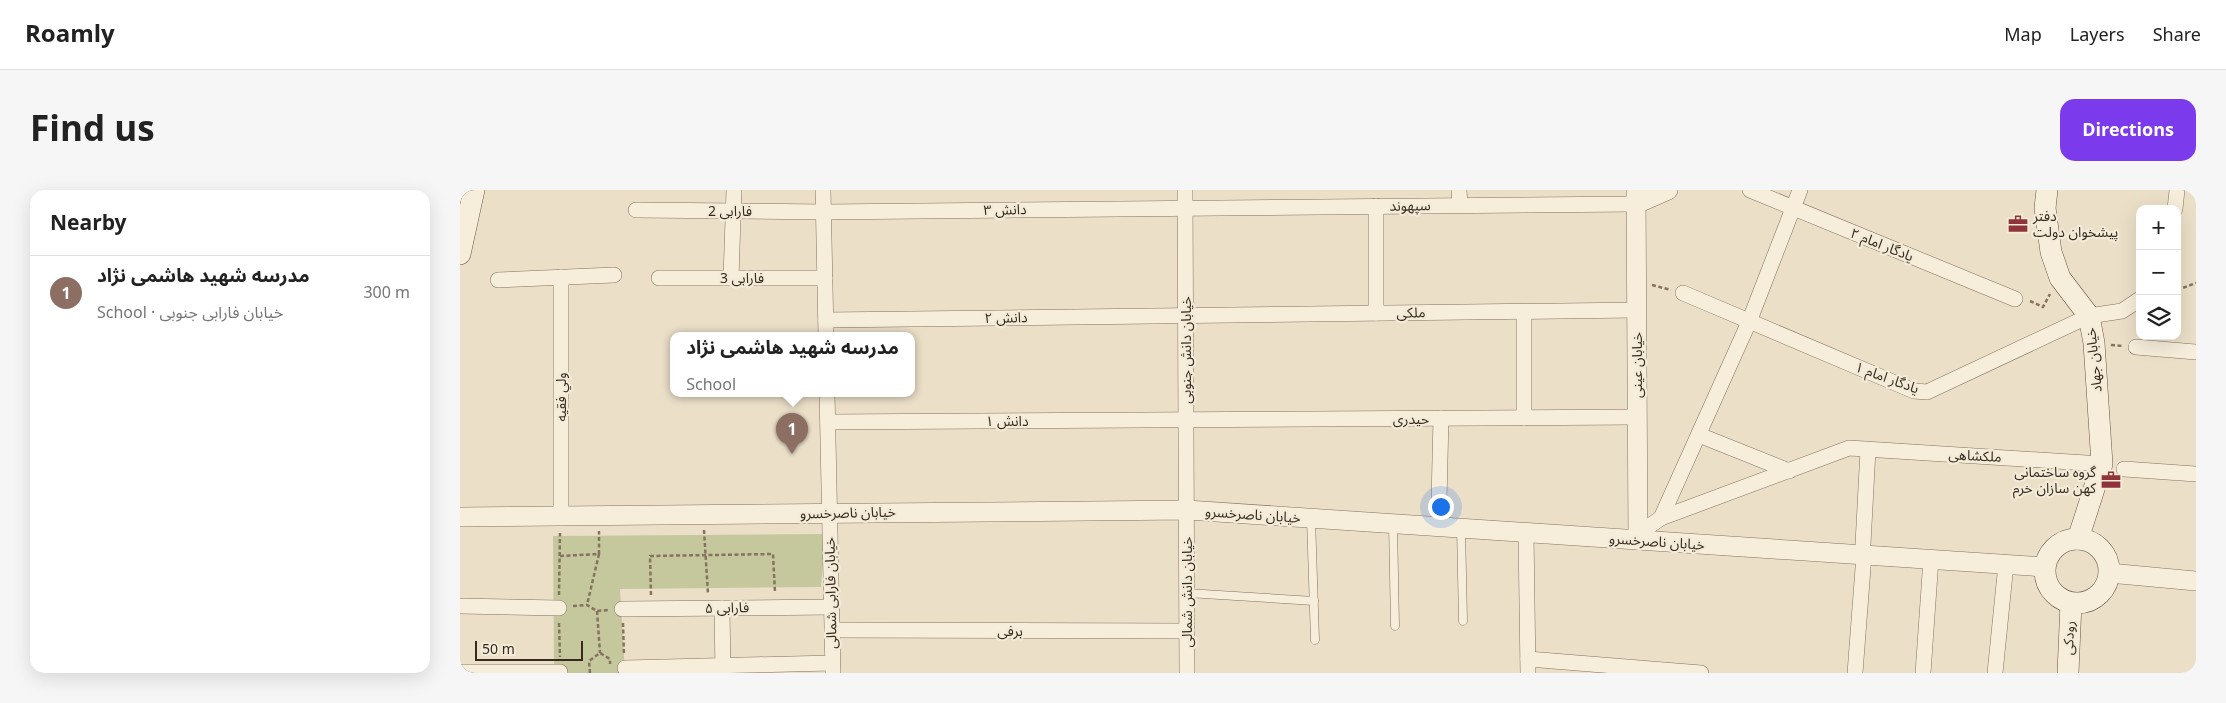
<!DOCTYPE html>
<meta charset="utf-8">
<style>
body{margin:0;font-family:Georgia,"Noto Sans Arabic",serif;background:#f6f6f6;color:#222}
.controls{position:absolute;right:15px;top:15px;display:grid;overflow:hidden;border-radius:10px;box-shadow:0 5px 20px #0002}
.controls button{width:45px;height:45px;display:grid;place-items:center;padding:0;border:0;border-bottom:1px solid #e0e0e0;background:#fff;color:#222;font:25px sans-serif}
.scale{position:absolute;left:15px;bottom:12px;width:108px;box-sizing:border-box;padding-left:5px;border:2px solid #372b21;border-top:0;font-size:14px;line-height:18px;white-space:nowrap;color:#372b21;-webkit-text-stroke:4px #f3ead7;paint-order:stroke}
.you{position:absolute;left:980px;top:316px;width:18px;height:18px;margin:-12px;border:4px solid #fff;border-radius:50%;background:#1a73e8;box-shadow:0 0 0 8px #1a73e833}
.badge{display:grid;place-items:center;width:32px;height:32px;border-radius:50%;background:#7c3aed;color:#fff;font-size:16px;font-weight:700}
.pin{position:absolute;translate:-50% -41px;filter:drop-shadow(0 1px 2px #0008)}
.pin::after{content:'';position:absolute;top:26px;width:18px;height:15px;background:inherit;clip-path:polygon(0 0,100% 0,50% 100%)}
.popup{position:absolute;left:210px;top:142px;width:245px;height:65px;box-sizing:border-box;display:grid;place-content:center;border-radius:10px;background:#fff;filter:drop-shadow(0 1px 4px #0005);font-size:16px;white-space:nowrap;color:#767676}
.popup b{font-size:19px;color:#222}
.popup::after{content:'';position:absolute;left:50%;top:100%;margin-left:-10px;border:10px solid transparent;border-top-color:#fff}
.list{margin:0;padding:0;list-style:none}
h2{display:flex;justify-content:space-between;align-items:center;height:65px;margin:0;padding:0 20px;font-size:21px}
h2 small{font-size:16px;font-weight:400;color:#767676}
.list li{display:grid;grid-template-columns:32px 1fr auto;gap:15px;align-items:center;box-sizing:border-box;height:70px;padding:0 20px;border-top:1px solid #e0e0e0}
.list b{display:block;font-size:19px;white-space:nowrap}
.list p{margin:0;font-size:16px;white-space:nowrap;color:#767676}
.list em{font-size:16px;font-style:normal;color:#767676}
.icon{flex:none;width:28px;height:28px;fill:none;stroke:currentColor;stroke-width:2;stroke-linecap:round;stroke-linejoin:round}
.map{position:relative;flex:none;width:1736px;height:483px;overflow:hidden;border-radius:15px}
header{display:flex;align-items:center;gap:30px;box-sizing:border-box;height:70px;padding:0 25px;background:#fff;border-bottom:1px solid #e0e0e0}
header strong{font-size:24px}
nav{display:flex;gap:28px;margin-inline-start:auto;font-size:18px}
.intro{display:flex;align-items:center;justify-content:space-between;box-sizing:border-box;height:120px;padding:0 30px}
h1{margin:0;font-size:35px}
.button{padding:12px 22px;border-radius:15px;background:#7c3aed;color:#fff;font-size:18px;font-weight:700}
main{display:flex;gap:30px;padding:0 30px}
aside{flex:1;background:#fff;border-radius:15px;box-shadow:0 5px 20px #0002}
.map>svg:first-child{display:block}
</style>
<header>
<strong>Roamly</strong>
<nav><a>Map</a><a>Layers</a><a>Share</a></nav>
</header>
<div class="intro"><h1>Find us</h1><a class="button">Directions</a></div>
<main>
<aside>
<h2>Nearby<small></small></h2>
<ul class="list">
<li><span class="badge" style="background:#8d6e63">1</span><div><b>مدرسه شهید ه‍اشمی نژاد</b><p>School · خیابان فارابی جنوبی</p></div><em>300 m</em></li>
</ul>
</aside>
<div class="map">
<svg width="1736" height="483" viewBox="0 0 1736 483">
<rect width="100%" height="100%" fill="#ebdfc8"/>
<!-- green -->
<path fill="#c5c89d" d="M365,344l-4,53 -201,2 5,84h-71l-1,-137z"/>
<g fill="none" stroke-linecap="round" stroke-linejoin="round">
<defs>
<g id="service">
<path d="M851,328l4,122"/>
<path d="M933,334l2,102"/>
<path d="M1001,338l2,93"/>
<path d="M727,403l127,8"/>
</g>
<g id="minor">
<path d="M363,0l3,145"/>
<path d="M725,0l2,483"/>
<path d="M999,0l1,15"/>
<path d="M1290,0l265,109"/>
<path d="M1715,19l2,-19"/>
<path d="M176,20l188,2 812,-8"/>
<path d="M199,88h166"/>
<path d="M271,88l3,-88"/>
<path d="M38,90l116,-5"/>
<path d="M1223,103l231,98 13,1 162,-76 33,-5 18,-12"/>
<path d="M1064,122v106"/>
<path d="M916,123v-107"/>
<path d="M366,130l810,-10"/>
<path d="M1676,157l60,5"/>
<path d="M367,203l6,280"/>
<path d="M368,232l809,-5"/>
<path d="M1239,245l90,36"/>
<path d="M1664,279l72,5"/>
<path d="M979,311l2,-83"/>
<path d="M101,326v-239"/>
<path d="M1201,328l188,-70 253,16"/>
<path d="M1066,343l2,140"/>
<path d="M1178,344l23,-16 88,-196 51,-132"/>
<path d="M1403,354l5,-94"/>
<path d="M0,416l99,2"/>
<path d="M262,418l1,65"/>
<path d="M162,419l210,-2"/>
<path d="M372,440l355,1"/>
<path d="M1068,469l173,14"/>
<path d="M165,478l206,-5"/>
<path d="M0,482h100"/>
<path d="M1395,483l9,-118"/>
<path d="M1463,483l8,-114"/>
<path d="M1535,483l11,-109"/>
</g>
<g id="tertiary">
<path d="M1176,0l2,350"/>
<path d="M1176,14l32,-14"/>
<path d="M0,327l727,-7 858,57"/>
<path d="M1649,383l87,8"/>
</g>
<g id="secondary">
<path d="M1587,0l-2,18 6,44 9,26 29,38 5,27 8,121 -24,75"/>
<path d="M0,64l14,-64"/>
<circle cx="1617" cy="381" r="32"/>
<path d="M1608,483l3,-70"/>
</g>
</defs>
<!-- service casing -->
<use href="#service" stroke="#85725f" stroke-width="9"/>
<!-- minor casing -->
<use href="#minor" stroke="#85725f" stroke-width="16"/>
<!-- tertiary casing -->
<use href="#tertiary" stroke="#85725f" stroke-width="20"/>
<!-- secondary casing -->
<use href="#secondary" stroke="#675342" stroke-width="22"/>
<!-- path -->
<g stroke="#85725f" stroke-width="2.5" stroke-dasharray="4 2.5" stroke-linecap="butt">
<path d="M1192,95l19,5"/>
<path d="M1717,100l19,-7"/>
<path d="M1570,111l13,6 7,-13"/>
<path d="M1651,155l12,1"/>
<path d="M244,340l4,64"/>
<path d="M139,364v-23"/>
<path d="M100,366l39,-2 -12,51"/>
<path d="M99,405l1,-62"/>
<path d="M191,405l-1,-39 123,-2 2,39"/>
<path d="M113,416l14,-1 10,6 11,-1"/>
<path d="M137,421l3,42"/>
<path d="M99,433l1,34"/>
<path d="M163,433l1,32"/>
<path d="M130,483l-1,-12 11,-8 10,6v5"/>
</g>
<!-- service -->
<use href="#service" stroke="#f6eddb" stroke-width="8"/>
<!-- minor -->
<use href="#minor" stroke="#f6eddb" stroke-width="15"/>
<!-- tertiary -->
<use href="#tertiary" stroke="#f6eddb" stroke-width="19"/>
<!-- secondary -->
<use href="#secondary" stroke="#f6eddb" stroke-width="21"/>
</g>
<!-- icons -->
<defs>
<symbol id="office-bare" viewBox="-9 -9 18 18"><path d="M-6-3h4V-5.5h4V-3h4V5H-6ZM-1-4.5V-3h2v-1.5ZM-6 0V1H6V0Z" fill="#8f3438" stroke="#f3ead7" stroke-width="2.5" paint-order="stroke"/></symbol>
</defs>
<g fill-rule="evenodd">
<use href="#office-bare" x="1544" y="20" width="28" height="28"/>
<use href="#office-bare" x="1637" y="276" width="28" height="28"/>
</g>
<g text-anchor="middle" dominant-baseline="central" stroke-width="4.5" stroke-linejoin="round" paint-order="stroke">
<!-- street labels -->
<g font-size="14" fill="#372b21" stroke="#f3ead7">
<text transform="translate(950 16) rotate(-1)">سپهوند</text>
<text transform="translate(545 20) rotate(-1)">دانش ۳</text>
<text x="270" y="21">فارابی 2</text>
<text transform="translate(1422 55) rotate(22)">یادگار امام ۲</text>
<text x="282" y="88">فارابی 3</text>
<text transform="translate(951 123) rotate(-1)">ملکی</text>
<text transform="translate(546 128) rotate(-1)">دانش ۲</text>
<text transform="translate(726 160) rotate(-90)">خیابان دانش جنوبی</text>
<text transform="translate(1634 170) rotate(-96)">خیابان جهاد</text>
<text transform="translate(1177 175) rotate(-90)">خیابان عینی</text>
<text transform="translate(1427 188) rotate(20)">یادگار امام ۱</text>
<text transform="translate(101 207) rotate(-90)">ولي فقيه</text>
<text x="951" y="229">حیدری</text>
<text x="547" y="231">دانش ۱</text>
<text transform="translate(1515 266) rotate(3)">ملکشاهی</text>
<text transform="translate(388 323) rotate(-1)">خیابان ناصرخسرو</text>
<text transform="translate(793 325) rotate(4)">خیابان ناصرخسرو</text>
<text transform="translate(1197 352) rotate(4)">خیابان ناصرخسرو</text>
<text transform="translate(727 402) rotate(-90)">خیابان دانش شمالی</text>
<text transform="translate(371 403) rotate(-91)">خیابان فارابی شمالی</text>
<text transform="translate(267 418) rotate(-1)">فارابی ۵</text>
<text x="550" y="441">برفی</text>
<text transform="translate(1609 448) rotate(-88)">رودکی</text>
</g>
<!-- poi labels -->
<g font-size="14" fill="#372b21" stroke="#f3ead7" text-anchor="start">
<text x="1573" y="26">دفتر<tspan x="1573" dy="16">پیشخوان دولت</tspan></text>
<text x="1636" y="282" text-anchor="end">گروه ساختمانی<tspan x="1636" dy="16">کهن سازان خرم</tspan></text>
</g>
</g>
</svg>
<div class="controls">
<button>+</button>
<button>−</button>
<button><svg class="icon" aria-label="layers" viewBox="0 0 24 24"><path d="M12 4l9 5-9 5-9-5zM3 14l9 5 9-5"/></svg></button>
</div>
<div class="scale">50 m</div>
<div class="you"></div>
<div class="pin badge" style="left:332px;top:264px;background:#8d6e63">1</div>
<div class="popup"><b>مدرسه شهید ه‍اشمی نژاد</b>School</div>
</div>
</main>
